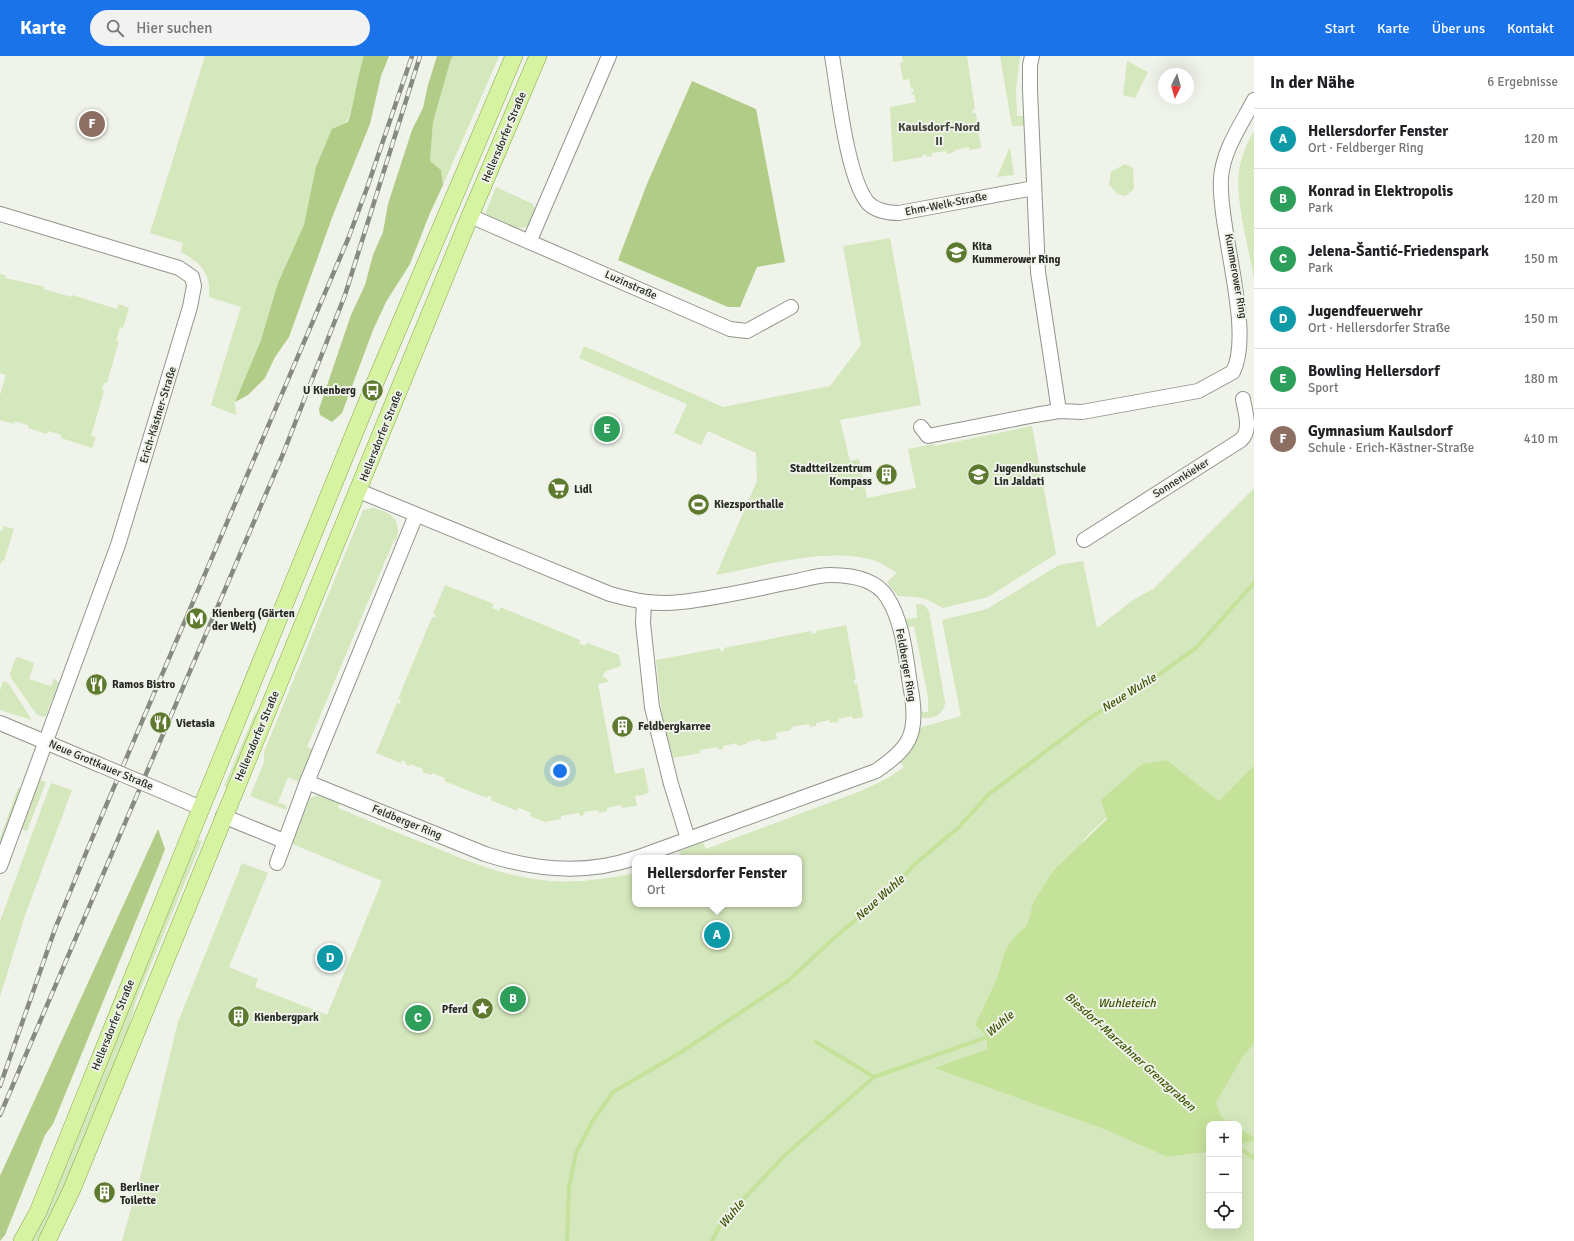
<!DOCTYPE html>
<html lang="de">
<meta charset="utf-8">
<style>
body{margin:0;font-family:Signika,sans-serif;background:#f2f2f2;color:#202124}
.controls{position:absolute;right:12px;bottom:12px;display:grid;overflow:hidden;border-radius:8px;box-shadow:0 4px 16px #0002}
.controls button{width:36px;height:36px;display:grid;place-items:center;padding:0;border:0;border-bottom:1px solid #e0e0e0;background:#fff;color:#202124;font:20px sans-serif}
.compass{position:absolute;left:1158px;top:12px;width:36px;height:36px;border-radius:50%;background:#fff;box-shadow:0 4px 16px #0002;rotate:185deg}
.you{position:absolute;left:560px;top:715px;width:14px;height:14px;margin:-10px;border:3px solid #fff;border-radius:50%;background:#1a73e8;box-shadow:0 0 0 6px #1a73e833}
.badge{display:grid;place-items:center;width:26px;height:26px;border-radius:50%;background:#1a73e8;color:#fff;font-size:13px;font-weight:700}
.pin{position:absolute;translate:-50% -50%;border:2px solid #fff;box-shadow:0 1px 4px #0006}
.popup{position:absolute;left:632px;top:799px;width:170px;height:52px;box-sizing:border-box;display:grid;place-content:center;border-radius:8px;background:#fff;filter:drop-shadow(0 1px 3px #0005);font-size:13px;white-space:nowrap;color:#757577}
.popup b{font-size:15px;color:#202124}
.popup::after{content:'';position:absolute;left:50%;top:100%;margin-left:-8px;border:8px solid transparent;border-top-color:#fff}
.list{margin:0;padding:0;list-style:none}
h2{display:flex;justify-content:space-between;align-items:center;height:52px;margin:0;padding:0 16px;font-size:17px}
h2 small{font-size:13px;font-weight:400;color:#757577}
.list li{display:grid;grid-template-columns:26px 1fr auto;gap:12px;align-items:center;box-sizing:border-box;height:60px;padding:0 16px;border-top:1px solid #e0e0e0}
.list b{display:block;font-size:15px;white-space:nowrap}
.list p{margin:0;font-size:13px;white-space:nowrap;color:#757577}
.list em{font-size:13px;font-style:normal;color:#757577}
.icon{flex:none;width:22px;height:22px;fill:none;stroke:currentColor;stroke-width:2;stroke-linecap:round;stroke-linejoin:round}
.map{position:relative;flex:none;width:1254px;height:1185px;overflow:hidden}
header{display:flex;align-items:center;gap:24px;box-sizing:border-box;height:56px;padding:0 20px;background:#1a73e8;color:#fff}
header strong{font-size:19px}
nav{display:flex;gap:22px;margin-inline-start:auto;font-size:14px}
.search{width:280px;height:36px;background:#f2f2f2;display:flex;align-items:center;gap:10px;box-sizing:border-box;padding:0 14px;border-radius:22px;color:#757577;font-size:15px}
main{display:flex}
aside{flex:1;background:#fff}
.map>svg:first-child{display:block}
</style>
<header>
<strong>Karte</strong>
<div class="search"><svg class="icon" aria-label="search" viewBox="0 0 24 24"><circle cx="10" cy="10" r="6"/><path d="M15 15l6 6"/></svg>Hier suchen</div>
<nav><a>Start</a><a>Karte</a><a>Über uns</a><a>Kontakt</a></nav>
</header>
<main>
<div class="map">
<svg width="1254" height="1185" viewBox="0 0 1254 1185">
<rect width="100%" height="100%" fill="#eff3e9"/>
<!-- green -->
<g fill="#d5e7bc">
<path d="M205,0h164c-38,118 -86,232 -134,346l1,13 -25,-10 30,-98 -32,-10c2,-24 -8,-34 -28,-45l2,-9 -33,-10z"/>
<path d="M453,0h46l-56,129 -2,-15 -11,-9 3,-39 18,-63z"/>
<path d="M902,0h65l8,53 -3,1 1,4 3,-1 5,35 -12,2v-3l-14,3v2l-8,2 -1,-3 -14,2v3l-5,1 -1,-3 -4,1 1,2 -30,5 -3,-55 26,-5 -2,-8 -2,1 -1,-3h3l-1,-4h-2l-2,-9 -6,1 -3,-17 3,-1z"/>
<path d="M1000,0h20l-4,33 1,27h8v10h-13z"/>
<path d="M1127,5l21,11 -13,26 -12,-3z"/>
<path d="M1254,75v148c-5,-31 -21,-85 -14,-114 3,-12 7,-23 14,-34z"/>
<path d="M1010,91l4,28 -17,2z"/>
<path d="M1125,108l8,4 1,21 -9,7 -8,-2 -8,-10 2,-12z"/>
<path d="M496,131l37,17 3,7c-1,4 -2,9 -4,12 -9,13 -36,-4 -47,-9z"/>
<path d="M890,182l31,167 -81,15 10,41 9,-2 8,39 49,-10 -8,-39 26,-5 1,2 97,-20 24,128 -68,43 -45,11 -17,-9 -10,-2 -18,-1 -11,-14 10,-9c-6,-4 -14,-9 -21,-12 -48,-15 -112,5 -160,14l41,-94 -1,-28 -48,-22 -7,14 -27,-12 13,-29 -108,-46 5,-12 139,61 107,-21 31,-41 -18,-99z"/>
<path d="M0,218l5,1v3l40,9 -1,2 27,8 1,-2 45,14 2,-5 10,4 -6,20 -3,-1 -4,14h3l-12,42h-3l-2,6 2,2 -13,45 5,1 -4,11 -31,-10v-3l-13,-4 -1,3 -19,-6v-3l-13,-4 -1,3 -14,-4v-25l6,-20 -6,-2z"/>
<path d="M1254,432v277l-35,36 -52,-41 -79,75 -55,68 -6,22 -12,11 -10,14 -8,28 -22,47 12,12v12l-53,19 172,62 61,27 42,-5v74h30v-81l15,-4v100h-1132l20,-71 36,-148 64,-159 26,10 -39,94 29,12 -3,8 72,28 55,-134 -92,-38 17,-43c12,-9 21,-4 33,1l-2,7c31,13 62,26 93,38 39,16 77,32 119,35 29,2 57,-2 85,-8v31h164v-46h-120l2,-1 -2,-6 24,-9 3,7 155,-58 27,-13 16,-11 -5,-6c10,-10 17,-19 20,-33l42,-12 -19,-96 45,-11 72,-44 24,-4 14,67 36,-28 20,-11z"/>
<path d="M372,452c19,3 31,13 24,33l-2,-1 -87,207 7,3 -13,33 -13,-6 -10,25 9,4 -1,4 -36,-14 14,-34v-10l99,-242z"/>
<path d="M3,470l11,3 -10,32 -2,-1 -2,5v-35l2,1z"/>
<path d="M445,529l49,19 -2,4 7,3 1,-4 80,33 -1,3 6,3 2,-3 32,12 2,11 -15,5 -4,5 6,4v2l-10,2 17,90 29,-6 5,25 -6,1 1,3 -2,-2 -7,1 2,10 -15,2 -1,-3 -14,3v3l-8,2 -1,-3 -14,2v3l-4,1 -1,-3 -18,3v3l-16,3 -15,-6 1,-3 -13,-6 -1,4 -26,-11 1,-3 -4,-1 -1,2 -43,-17 1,-3 -13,-5 -1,2 -9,-3 1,-3 -13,-5 -1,2 -4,-2 1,-2 -4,-2 -1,3 -25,-10 21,-50 3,1 1,-4 -3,-1 34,-82 3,1 1,-3 -3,-2z"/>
<path d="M916,548l8,1 5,6 16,91c0,12 -13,19 -25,15v-5h8v-15l-14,-71 -8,2 -1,-9 12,-1z"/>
<path d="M846,569l10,54 -2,1v4l3,-1 6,34 -10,2 -1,-3 -14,3 1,3 -9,1 -1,-3 -13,3v3l-6,1 -1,-3 -18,3v3l-15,3 1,6 -16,3 -1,-3 -13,3v2l-9,2 -1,-3 -14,3v3l-4,1 -1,-3 -18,3v3l-27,5 -11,-43 -6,-55 64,-12 1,4 3,-1v-3l87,-17 1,3 4,-1v-2z"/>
<path d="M18,601l16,6 -5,16 22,7 3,-8 5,5 -14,34 -8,-2 -26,-37 -1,-4 5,-15z"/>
<path d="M3,625l5,2 24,37 -32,-10v-19z"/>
<path d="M255,657l3,1 -29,74 -5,-2z"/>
<path d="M38,723l8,3 -19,49 -7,-2z"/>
<path d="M51,727l21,7 -47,125 -25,82v-76z"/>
<path d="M18,732l4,2 -22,59v-11z"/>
<path d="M197,784l5,1 -66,160 -10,36 -53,130 -32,74h-11z"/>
<path d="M1254,988v93l-15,-9v-4h-6l-11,-6 -6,-15 26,-45z"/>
</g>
<!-- forest -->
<g fill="#b0cc86">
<path d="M364,0h25l-8,20 -11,48 -37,91 -44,122 -14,20 -10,21 -17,17 -13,7 26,-62 17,-57 26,-58 12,-58 16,-38 16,-7c7,-22 9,-44 16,-66z"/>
<path d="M437,0h16l-2,3 -18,63 -3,39 11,9 2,15 -13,28 -20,51 -24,38 -13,28 -31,83 -10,9 -12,-7 -1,-6 32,-94 14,-30 8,-30 10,-23 5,-28 24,-74 11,-22 5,-23z"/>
<path d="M692,25l64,28 29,153 -28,5 -17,40h-12l-110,-47 29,-76z"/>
<path d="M158,773l7,20 -7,18 -105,257 -8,11 -40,100 -5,6v-65z"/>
</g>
<!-- water -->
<g fill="#c5e29b">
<path d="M1167,704l52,41 35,-36v279l-12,14 -26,45 6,15 11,6h-24v28l-42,5 -61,-27 -172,-62 53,-19v-12l-12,-12 22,-47 8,-28 10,-14 12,-11 6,-22 20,-32 54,-52 -6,-19 41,-36z"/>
<path d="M1239,1072l15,9v4l-15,4z"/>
</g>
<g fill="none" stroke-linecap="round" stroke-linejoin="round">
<!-- stream -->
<g stroke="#c5e29b" stroke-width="4">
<path d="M816,986l58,35"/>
<path d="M1239,1092l15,10"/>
<path d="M567,1185l2,-54 7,-34 16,-31 21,-30 70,-41 106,-71 45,-42 58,-49 23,-25 43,-36 31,-34 101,-76 61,-38 45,-32 58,-65"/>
<path d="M712,1185l10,-19 63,-67 89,-78 113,-40 3,-3"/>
</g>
<defs>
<g id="minor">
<path d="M832,0c6,35 15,122 36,147 8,8 21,10 31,10l135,-25"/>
<path d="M1032,0l-2,9v25l8,182 21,139"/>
<path d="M0,158l179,54 13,9 2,9 -4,21 -72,238 -118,321"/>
<path d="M470,160l260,113 17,2 44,-24"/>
<path d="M530,184l79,-184"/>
<path d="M921,371l7,9 107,-21 24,-4 23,1 116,-21 35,-19c21,-42 -15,-143 -12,-194 2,-28 20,-53 33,-78"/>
<path d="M359,435l251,103c26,7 43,11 71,8 37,-4 74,-13 110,-20 13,-2 26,-7 39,-7 20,0 45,3 57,22 18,28 19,67 25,99 6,40 -4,53 -36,75l-240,87"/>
<path d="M1084,484l157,-100c11,-11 4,-28 2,-41"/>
<path d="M644,547l-1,20 9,84 19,77 17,55"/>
<path d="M0,667l100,42"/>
<path d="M307,726l178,72c49,16 101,21 150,4"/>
<path d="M164,736l37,16"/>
<path d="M223,760l61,25"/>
<path d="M277,807l30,-81 109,-267"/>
</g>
<g id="major">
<path d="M22,1185l16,-29 153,-379 181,-443 142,-334"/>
<path d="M47,1185l25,-52 398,-973 68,-160"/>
</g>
</defs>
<!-- minor casing -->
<use href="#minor" stroke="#91958c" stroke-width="16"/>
<!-- major casing -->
<use href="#major" stroke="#86a74b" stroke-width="18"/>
<!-- minor -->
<use href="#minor" stroke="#fff" stroke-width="14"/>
<!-- major -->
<use href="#major" stroke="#d5f3a0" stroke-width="17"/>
<defs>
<g id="rail">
<path d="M0,1030l55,-157 33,-81 260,-609 19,-51 45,-132"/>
<path d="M0,1059l283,-661 62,-159 75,-239"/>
</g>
</defs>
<!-- rail casing -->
<use href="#rail" stroke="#878a83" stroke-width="4.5"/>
<!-- rail -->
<use href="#rail" stroke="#eff3e9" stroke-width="3" stroke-dasharray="9" stroke-linecap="butt"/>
<defs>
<path id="minor-bridge" d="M100,709l64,27"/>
</defs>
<!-- minor-bridge casing -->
<use href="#minor-bridge" stroke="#91958c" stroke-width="16" stroke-linecap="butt"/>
<!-- minor-bridge -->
<use href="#minor-bridge" stroke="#fff" stroke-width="14"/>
</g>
<!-- icons -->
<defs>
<symbol id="school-disc" viewBox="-11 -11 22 22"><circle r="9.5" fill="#5e7a2e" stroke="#eff3e9"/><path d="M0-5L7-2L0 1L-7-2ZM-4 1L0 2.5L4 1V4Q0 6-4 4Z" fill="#fff"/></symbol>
<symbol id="bus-disc" viewBox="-11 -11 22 22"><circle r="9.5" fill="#5e7a2e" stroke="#eff3e9"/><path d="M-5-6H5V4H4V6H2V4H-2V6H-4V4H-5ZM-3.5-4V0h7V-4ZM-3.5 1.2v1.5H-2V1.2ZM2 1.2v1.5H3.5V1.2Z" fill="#fff"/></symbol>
<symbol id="building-disc" viewBox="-11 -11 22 22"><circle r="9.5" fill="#5e7a2e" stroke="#eff3e9"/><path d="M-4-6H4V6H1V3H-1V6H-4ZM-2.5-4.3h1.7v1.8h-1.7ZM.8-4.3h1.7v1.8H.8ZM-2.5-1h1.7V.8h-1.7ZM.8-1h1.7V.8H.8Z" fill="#fff"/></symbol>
<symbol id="university-disc" viewBox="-11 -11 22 22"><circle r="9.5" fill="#5e7a2e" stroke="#eff3e9"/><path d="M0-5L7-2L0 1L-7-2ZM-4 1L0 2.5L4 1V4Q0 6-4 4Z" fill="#fff"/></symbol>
<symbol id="supermarket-disc" viewBox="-11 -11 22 22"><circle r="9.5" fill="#5e7a2e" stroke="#eff3e9"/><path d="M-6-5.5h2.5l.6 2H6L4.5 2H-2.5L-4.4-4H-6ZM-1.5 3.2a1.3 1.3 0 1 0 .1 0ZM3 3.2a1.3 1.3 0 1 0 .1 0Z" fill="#fff"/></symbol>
<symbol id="stadium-disc" viewBox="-11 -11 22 22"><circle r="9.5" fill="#5e7a2e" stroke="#eff3e9"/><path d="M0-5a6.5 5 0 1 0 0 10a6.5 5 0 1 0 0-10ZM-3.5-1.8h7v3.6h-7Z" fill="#fff"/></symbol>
<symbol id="metro-disc" viewBox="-11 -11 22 22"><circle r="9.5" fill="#5e7a2e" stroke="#eff3e9"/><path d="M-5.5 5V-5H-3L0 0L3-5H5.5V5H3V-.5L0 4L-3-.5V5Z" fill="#fff"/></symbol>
<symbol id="restaurant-disc" viewBox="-11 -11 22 22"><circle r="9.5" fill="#5e7a2e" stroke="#eff3e9"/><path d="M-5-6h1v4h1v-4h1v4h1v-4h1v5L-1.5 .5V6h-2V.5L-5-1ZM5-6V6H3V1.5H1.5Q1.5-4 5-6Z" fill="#fff"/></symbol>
<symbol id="sight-disc" viewBox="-11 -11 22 22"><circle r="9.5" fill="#5e7a2e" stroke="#eff3e9"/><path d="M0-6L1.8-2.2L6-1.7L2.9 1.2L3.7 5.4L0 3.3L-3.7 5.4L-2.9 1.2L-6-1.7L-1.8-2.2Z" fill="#fff"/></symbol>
</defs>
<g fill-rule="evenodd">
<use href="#school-disc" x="944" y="184" width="25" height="25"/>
<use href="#bus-disc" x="360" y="322" width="25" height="25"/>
<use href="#building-disc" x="874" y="406" width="25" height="25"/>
<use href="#university-disc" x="966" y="406" width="25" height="25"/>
<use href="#supermarket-disc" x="546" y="420" width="25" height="25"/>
<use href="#stadium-disc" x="686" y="436" width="25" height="25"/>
<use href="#metro-disc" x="184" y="550" width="25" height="25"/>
<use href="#restaurant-disc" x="84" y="616" width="25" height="25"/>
<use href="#restaurant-disc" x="148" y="654" width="25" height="25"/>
<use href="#building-disc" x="610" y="658" width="25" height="25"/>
<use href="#sight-disc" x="470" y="940" width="25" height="25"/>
<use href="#building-disc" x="226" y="948" width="25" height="25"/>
<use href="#building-disc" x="92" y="1124" width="25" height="25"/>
</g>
<g text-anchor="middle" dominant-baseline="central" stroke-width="4" stroke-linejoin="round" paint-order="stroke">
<!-- street labels -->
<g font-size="11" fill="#272925" stroke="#eff3e9">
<text transform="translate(504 81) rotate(-67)">Hellersdorfer Straße</text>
<text transform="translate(946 148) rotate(-11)">Ehm-Welk-Straße</text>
<text transform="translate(1236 220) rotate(80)">Kummerower Ring</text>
<text transform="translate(631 229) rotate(24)">Luzinstraße</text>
<text transform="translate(158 359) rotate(-73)">Erich-Kästner-Straße</text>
<text transform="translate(381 380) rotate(-68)">Hellersdorfer Straße</text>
<text transform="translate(1181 422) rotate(-32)">Sonnenkieker</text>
<text transform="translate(906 609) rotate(80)">Feldberger Ring</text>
<text transform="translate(257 680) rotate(-67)">Hellersdorfer Straße</text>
<text transform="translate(101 709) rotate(23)">Neue Grottkauer Straße</text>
<text transform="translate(407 766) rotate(22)">Feldberger Ring</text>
<text transform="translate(113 969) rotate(-68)">Hellersdorfer Straße</text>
</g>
<!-- poi labels -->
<g font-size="11" font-weight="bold" fill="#272925" stroke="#eff3e9" text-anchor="start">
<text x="972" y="190">Kita<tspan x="972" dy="13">Kummerower Ring</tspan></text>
<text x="356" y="334" text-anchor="end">U Kienberg</text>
<text x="872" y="412" text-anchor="end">Stadtteilzentrum<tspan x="872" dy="13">Kompass</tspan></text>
<text x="994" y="412">Jugendkunstschule<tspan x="994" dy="13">Lin Jaldati</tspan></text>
<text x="574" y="433">Lidl</text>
<text x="714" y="448">Kiezsporthalle</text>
<text x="212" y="557">Kienberg (Gärten<tspan x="212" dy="13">der Welt)</tspan></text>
<text x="112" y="628">Ramos Bistro</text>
<text x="176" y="667">Vietasia</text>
<text x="638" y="670">Feldbergkarree</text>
<text x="468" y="953" text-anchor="end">Pferd</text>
<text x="254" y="961">Kienbergpark</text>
<text x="120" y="1131">Berliner<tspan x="120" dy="13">Toilette</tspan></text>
</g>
<!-- neighbourhood labels -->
<g font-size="12" font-weight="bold" fill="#41443d" stroke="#eff3e9">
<text x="939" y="71">Kaulsdorf-Nord<tspan x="939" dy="14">II</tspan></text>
</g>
<!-- water labels -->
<g font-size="12" font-style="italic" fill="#3b5202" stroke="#eff3e9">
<text transform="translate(1129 637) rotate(-32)">Neue Wuhle</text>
<text transform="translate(880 842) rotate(-42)">Neue Wuhle</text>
<text x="1127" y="947">Wuhleteich</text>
<text transform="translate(1000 968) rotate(-41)">Wuhle</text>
<text transform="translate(1130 996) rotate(42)">Biesdorf-Marzahner Grenzgraben</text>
<text transform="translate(732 1158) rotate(-50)">Wuhle</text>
</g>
</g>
</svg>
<div class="controls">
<button>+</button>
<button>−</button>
<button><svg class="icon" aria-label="locate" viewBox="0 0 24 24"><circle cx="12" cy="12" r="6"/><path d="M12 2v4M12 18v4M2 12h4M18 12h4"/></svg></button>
</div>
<svg class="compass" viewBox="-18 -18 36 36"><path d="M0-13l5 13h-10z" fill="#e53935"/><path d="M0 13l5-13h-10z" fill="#757577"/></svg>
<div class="you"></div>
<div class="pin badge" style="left:717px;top:879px;background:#0f9aa8">A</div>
<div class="popup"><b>Hellersdorfer Fenster</b>Ort</div>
<div class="pin badge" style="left:513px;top:943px;background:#2e9e5b">B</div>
<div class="pin badge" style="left:418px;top:962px;background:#2e9e5b">C</div>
<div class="pin badge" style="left:330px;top:902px;background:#0f9aa8">D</div>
<div class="pin badge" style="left:607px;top:373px;background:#2e9e5b">E</div>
<div class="pin badge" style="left:92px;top:68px;background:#8d6e63">F</div>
</div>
<aside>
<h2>In der Nähe<small>6 Ergebnisse</small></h2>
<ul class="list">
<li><span class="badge" style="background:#0f9aa8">A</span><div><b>Hellersdorfer Fenster</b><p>Ort · Feldberger Ring</p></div><em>120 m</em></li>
<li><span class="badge" style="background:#2e9e5b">B</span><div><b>Konrad in Elektropolis</b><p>Park</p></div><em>120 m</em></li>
<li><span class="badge" style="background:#2e9e5b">C</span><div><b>Jelena-Šantić-Friedenspark</b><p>Park</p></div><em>150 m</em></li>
<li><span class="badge" style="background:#0f9aa8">D</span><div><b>Jugendfeuerwehr</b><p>Ort · Hellersdorfer Straße</p></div><em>150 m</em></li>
<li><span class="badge" style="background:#2e9e5b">E</span><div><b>Bowling Hellersdorf</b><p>Sport</p></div><em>180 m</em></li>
<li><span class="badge" style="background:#8d6e63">F</span><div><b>Gymnasium Kaulsdorf</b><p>Schule · Erich-Kästner-Straße</p></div><em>410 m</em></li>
</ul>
</aside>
</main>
